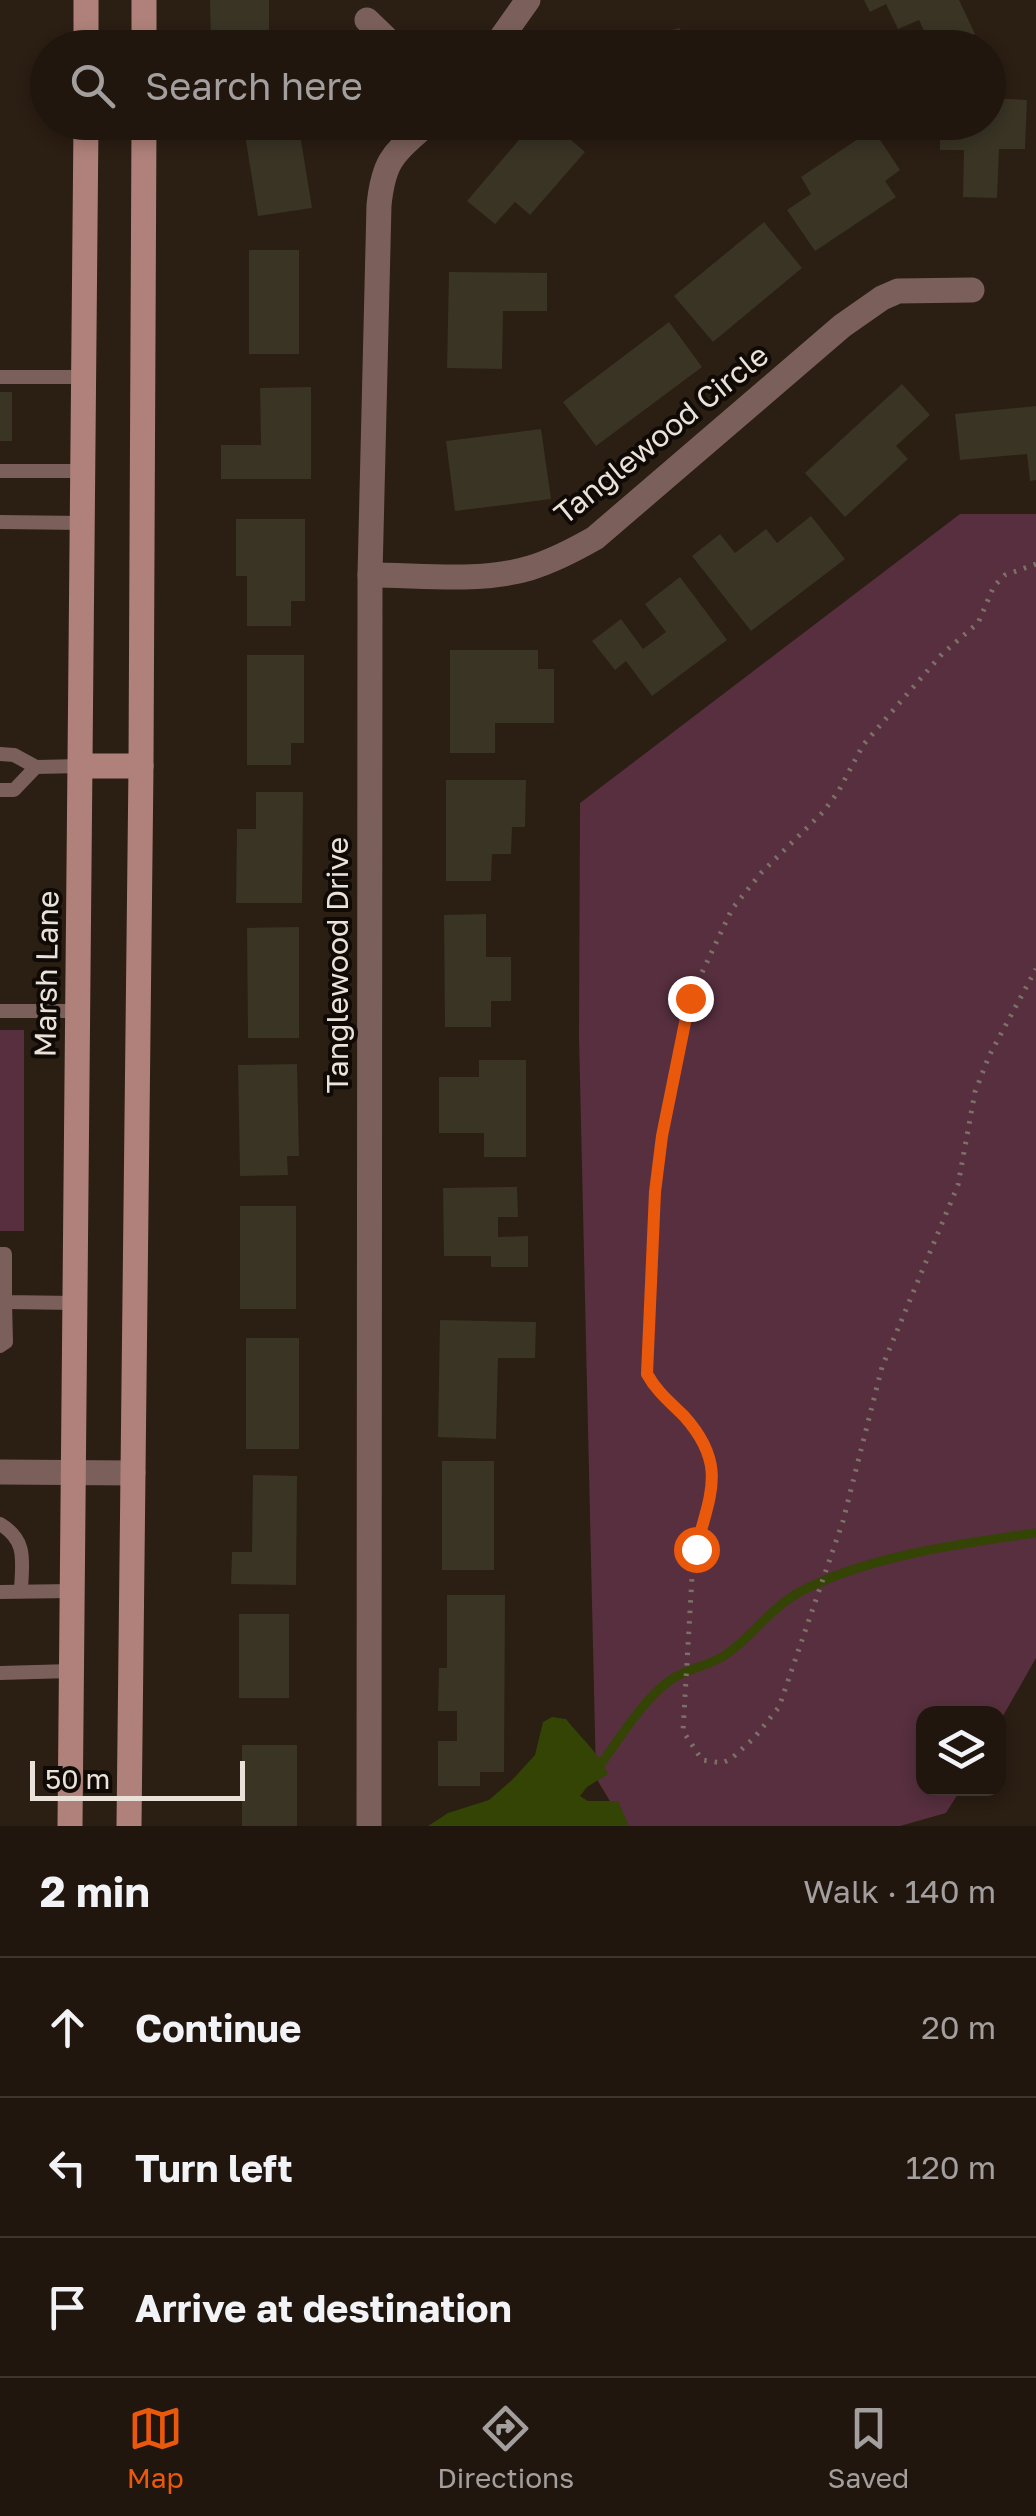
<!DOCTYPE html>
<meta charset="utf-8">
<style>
body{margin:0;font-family:"Golos Text",sans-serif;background:#281f17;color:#f1f3f6}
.controls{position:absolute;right:30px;bottom:30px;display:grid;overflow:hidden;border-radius:20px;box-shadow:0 5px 15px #0003}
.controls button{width:90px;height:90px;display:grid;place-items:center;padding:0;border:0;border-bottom:2px solid #3d352e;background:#20160e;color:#f1f3f6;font:50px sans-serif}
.scale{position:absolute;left:30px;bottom:25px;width:215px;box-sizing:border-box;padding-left:10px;border:5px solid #eae1d9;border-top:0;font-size:28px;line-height:35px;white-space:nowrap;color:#eae1d9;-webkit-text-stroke:8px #0f0a06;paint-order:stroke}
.stop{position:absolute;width:30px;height:30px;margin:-22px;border:8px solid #ea580c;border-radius:50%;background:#fff}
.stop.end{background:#ea580c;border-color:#fff;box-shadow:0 2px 10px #0008}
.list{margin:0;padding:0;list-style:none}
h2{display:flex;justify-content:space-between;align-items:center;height:130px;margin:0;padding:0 40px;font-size:42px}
h2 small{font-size:32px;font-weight:400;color:#a29f9e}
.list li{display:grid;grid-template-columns:65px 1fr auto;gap:30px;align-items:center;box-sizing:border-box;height:140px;padding:0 40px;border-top:2px solid #3d352e}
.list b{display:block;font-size:38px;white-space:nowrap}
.list em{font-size:32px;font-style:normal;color:#a29f9e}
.icon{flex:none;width:55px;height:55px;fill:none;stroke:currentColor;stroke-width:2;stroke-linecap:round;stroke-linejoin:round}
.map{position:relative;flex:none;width:1036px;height:1826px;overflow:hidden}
.search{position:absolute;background:#20160e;box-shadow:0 5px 15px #0003;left:30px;right:30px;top:30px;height:110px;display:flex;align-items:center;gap:25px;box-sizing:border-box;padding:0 35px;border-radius:55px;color:#a29f9e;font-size:38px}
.sheet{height:550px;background:#20160e}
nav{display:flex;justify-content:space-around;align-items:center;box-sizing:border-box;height:140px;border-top:2px solid #3d352e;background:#20160e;font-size:28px;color:#a29f9e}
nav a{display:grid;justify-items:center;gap:5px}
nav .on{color:#ea580c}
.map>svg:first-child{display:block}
</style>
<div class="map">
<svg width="1036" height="1826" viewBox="0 0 1036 1826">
<rect width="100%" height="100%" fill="#2b1e13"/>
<!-- green -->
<g fill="#572f3e">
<path d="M960,514h76v1144l-37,65 -1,-9h-74v74l37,1 -15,24 -46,13h-275l-29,-48 -17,-742 1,-233z"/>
<rect x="0" y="1030" width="24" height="201"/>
</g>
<!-- water -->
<path fill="#334405" d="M552,1717l14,2c13,17 36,37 42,55l-21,13 -7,9 8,5h30l11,25h-201l20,-13 41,-13 24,-21 22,-24 8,-33z"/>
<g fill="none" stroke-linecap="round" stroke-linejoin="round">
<!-- stream -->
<path stroke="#334405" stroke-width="9" d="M603,1761c20,-27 41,-63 69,-82 15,-10 35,-13 50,-22 29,-18 46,-47 76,-64 65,-36 164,-50 238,-60"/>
</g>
<!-- building -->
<g fill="#393424">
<path d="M210,0h59v48h-58z"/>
<path d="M864,0h95l16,34 -31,14h-12l-13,-28 -21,9 -12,-25 -16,8z"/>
<path d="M680,28l5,20h-76v-2z"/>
<path d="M828,32l2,16h-97l-1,-5z"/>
<path d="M988,98l39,2 -2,49h-26l-2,49 -34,-1 1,-47h-24v-28h48z"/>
<path d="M243,122h55l14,86 -54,8z"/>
<path d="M534,122h16l35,30 -55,63 -15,-13 -20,22 -28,-23z"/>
<path d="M873,129l27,41 -15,11 11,16 -81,54 -28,-41 24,-16 -10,-17z"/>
<path d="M764,222l38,46 -89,74 -39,-46z"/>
<rect x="249" y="250" width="50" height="104"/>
<path d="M449,272l98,1v38h-44l-1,58 -55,-1z"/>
<path d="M669,322l33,45 -106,79 -33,-44z"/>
<path d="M902,384l28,31 -34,31 12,13 -63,58 -40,-44z"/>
<path d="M311,387v92h-90v-34h40l-1,-57z"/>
<rect x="0" y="392" width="12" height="49"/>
<path d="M1036,406v74l-6,1 -3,-27 -67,6 -5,-46z"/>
<path d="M541,429l10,70 -96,12 -9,-70z"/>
<path d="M811,516l34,43 -94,72 -59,-75 28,-22 15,19 31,-24 11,14z"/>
<path d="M236,519h69v82h-14v25h-44v-50h-11z"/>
<path d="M680,577l47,63 -75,56 -26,-35 -11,9 -23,-29 29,-22 22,30 23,-17 -21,-28z"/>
<path d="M450,650h88v19h16v54h-59v30h-45z"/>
<path d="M247,655h57v88h-13v22h-44z"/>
<path d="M446,780h80l-1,47h-13l-1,27h-19l-1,27h-45z"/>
<path d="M256,792h47l-1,111h-66l1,-74h19z"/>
<path d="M486,914v43h25v44h-20v26h-46l-1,-112z"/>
<path d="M299,927v111h-51l-1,-110z"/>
<path d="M479,1060h47v97h-42v-24h-45v-56h40z"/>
<path d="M297,1064l2,92h-12l1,19 -48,1 -2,-111z"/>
<path d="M517,1187l1,30h-20v20l30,-1v31h-37v-11h-47l-1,-68z"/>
<rect x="240" y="1206" width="56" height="103"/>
<path d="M440,1320l96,2 -1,36h-37l-2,81 -58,-2z"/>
<rect x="246" y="1338" width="53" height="111"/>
<rect x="442" y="1461" width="52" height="109"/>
<path d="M253,1475l44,1 -1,109 -65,-1 1,-32h20z"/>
<path d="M447,1595h58l-1,177h-24v14h-42v-45h19v-30h-19l1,-43h8z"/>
<rect x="239" y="1614" width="50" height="84"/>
<rect x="242" y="1745" width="55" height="81"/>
</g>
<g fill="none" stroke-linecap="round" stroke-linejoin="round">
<!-- path -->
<path stroke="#7c7067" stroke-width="5" stroke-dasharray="2.5 8" stroke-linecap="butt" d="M1036,564l-31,11 -11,11 -16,37 -36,31 -79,91 -25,47 -15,20 -62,61 -29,36 -42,89 -28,138 -7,56 -8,182 9,15 29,29 17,22 12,32 -22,105 -9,154 19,29 20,3 9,-4 23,-21 25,-31 64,-186 39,-154 76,-182 17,-93 14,-36 47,-87"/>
<!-- service -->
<g stroke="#7b5f5a" stroke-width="14">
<path d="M0,377h85"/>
<path d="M0,471h83"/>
<path d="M0,522l83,1"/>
<path d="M0,754l14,1 22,12 45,-1"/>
<path d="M0,790h14l22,-23"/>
<path d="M0,1011h78"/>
<path d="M0,1254h5v48l70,1"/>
<path d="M0,1346l6,-4 -1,-40"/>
<path d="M0,1524c28,17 22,37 21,67"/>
<path d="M0,1592l72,-1"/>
<path d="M0,1673l71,-2"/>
</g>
<!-- minor -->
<g stroke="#7b5f5a" stroke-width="25">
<path d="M367,20l29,28"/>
<path d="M494,48l34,-48"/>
<path d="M370,575c51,0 111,8 160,-7 23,-7 44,-18 65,-30l247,-212 40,-28 16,-7 74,-1"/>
<path d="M369,1826l1,-1251 9,-370c5,-48 16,-52 50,-83"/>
</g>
<!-- tertiary -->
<path stroke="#7b5f5a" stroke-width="25" d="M0,1472l133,1"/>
<!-- secondary -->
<g stroke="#af817a" stroke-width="25">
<path d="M86,48v-48"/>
<path d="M144,48v-48"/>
<path d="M81,766h60"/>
<path d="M70,1826l16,-1704"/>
<path d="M129,1826l12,-1060 3,-644"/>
</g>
</g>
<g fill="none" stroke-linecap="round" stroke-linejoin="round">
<!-- route -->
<path stroke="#ea580c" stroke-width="12" d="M690,998l-28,138 -7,56 -8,182c10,18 23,28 37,42 44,49 26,78 12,133"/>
</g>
<g text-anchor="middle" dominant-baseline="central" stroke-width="8" stroke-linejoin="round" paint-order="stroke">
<!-- street labels -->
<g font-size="30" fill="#eae1d9" stroke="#0f0a06">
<text transform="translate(661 434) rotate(-39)">Tanglewood Circle</text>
<text transform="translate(337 965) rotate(-90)">Tanglewood Drive</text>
<text transform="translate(46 974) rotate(-89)">Marsh Lane</text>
</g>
</g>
</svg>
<div class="controls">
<button><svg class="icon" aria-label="layers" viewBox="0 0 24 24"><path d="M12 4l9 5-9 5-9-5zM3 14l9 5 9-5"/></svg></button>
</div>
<div class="scale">50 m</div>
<div class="stop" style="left:696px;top:1549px"></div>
<div class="stop end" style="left:690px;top:998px"></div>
<div class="search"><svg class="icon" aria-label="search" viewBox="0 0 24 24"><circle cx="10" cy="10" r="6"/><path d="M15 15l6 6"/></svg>Search here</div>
</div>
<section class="sheet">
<h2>2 min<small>Walk · 140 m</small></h2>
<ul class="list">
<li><svg class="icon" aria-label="ahead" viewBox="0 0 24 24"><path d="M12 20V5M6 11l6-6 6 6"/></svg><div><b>Continue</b></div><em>20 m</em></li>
<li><svg class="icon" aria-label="left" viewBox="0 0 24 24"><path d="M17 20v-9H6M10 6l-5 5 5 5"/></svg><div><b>Turn left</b></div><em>120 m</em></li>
<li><svg class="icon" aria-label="arrive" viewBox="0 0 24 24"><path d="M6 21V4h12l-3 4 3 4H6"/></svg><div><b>Arrive at destination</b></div></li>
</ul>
</section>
<nav>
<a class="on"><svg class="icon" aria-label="map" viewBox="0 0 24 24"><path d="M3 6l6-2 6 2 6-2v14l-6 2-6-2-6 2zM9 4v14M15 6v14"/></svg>Map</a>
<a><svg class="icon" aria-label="directions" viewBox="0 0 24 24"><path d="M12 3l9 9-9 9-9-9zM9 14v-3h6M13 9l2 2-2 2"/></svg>Directions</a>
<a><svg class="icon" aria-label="saved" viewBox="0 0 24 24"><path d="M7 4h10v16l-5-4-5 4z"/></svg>Saved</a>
</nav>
